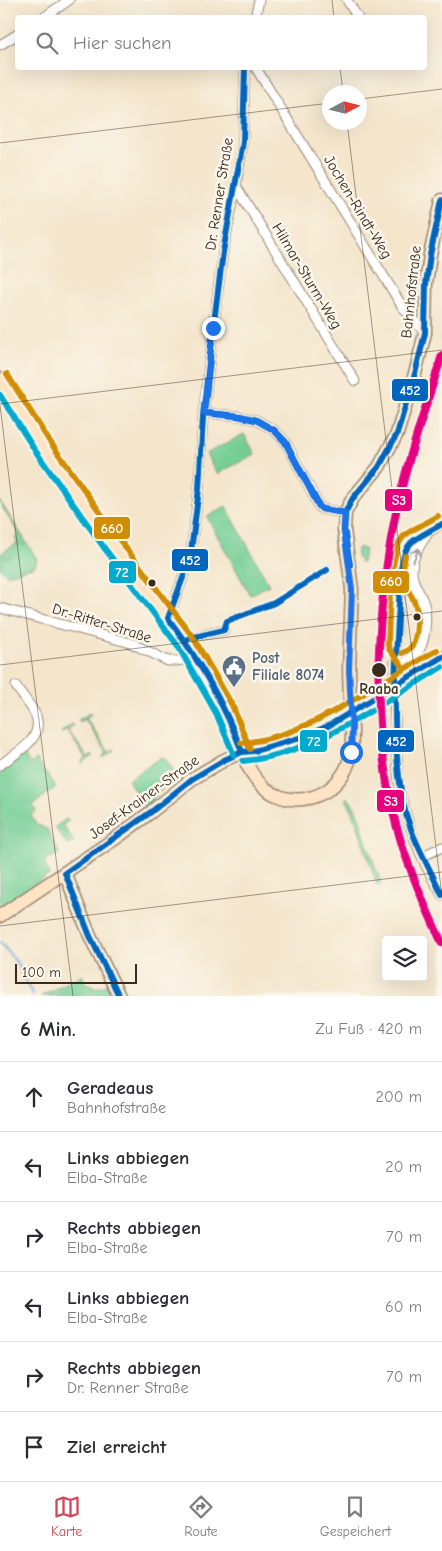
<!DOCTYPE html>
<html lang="de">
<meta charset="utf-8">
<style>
body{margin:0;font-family:"Comic Neue",sans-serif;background:#f7f7f7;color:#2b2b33}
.controls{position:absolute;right:15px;bottom:15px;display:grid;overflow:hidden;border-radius:5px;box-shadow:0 5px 20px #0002}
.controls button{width:45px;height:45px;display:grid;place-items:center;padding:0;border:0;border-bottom:1px solid #e1e1e2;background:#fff;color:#2b2b33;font:25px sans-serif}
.compass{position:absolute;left:322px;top:85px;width:45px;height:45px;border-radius:50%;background:#fff;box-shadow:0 5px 20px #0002;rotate:83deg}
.scale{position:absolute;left:15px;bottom:12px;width:122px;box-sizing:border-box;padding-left:5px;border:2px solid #3b2a1e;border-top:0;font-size:14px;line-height:18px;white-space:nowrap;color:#3b2a1e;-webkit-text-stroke:4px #fbf7ec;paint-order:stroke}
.stop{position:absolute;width:15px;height:15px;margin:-11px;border:4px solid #1a73e8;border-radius:50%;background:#fff}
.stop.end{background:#1a73e8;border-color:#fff;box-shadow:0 1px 5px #0008}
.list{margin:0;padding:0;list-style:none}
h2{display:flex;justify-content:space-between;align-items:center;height:65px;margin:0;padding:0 20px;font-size:21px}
h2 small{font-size:16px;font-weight:400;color:#7c7c81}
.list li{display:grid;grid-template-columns:32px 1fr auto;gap:15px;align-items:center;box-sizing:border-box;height:70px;padding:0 20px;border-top:1px solid #e1e1e2}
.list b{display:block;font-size:19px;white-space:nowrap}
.list p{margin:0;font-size:16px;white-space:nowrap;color:#7c7c81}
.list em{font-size:16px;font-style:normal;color:#7c7c81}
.icon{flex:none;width:28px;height:28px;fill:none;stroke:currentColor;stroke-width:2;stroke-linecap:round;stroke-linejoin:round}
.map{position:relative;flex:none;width:442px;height:996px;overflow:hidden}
.search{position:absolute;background:#fff;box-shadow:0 5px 20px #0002;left:15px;right:15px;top:15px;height:55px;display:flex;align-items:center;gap:12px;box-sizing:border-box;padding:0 18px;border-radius:5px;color:#7c7c81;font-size:19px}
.sheet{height:485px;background:#fff}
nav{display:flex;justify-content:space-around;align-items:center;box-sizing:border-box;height:70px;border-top:1px solid #e1e1e2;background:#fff;font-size:14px;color:#7c7c81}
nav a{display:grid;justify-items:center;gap:2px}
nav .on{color:#d1495b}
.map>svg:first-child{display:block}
</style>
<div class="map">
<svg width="442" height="996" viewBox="0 0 442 996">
<defs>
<pattern id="grass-tufts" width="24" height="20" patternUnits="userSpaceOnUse" patternTransform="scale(1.25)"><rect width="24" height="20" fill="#73ce95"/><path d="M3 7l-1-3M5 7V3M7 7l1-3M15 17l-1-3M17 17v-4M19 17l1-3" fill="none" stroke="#60a779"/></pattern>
</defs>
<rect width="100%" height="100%" fill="#fbf7ec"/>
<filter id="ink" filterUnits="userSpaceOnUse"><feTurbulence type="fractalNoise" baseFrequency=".02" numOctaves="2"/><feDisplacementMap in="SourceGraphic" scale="10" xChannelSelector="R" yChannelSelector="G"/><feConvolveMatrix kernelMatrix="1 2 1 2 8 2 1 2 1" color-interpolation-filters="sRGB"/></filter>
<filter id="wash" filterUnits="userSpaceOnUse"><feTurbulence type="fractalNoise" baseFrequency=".0096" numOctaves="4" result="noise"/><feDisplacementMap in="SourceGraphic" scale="20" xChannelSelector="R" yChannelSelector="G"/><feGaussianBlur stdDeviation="1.12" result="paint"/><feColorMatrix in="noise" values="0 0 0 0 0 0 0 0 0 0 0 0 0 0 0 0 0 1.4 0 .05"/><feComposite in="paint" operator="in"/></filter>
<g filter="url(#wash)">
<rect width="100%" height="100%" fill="#f4e5cb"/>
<!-- grass -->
<g fill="url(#grass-tufts)" stroke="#577c5a">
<path d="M0,501l37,58 -2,7 -28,9 -7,-7v-14l17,-11 -2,-6 4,-3 -19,-30z"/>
<path d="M360,547l5,3 -3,13c-4,-2 -7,-9 -5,-14z"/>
<path d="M90,713l1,1 -5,4 23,34 5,-3 1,1 -12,8v-2l4,-3 -22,-34 -5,3 -2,-2z"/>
<path d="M72,724l1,2 -5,4 20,28 5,-3v1l-11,8v-1l4,-4 -19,-29 -5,3 -1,-1z"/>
<path d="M347,797c12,12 14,28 19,44 5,14 10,28 15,42l-4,2c-5,-16 -11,-30 -15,-46 -6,-17 -7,-24 -16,-40z"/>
</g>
<!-- green -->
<g fill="#73ce95" stroke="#577c5a">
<path d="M244,434l11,20 -38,20 -11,-20z"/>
<path d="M226,506l43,79 -19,10 -43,-78z"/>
<path d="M23,754l8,10 5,-4 20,27 -23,18 3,6 -5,5 5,8 11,5 12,24 -15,9 5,13 -49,32v-135z"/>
<path d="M162,757l4,2 11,17 -15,13 -17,19 -17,-28z"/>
<path d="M67,818l2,3 -6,4 11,17 -6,4 -13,-19z"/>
<path d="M82,975l4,9 3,-1 6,5 12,-3 5,11h-71z"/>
</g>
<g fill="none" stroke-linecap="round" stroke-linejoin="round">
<!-- stream -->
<path stroke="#70a4dd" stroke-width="2.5" d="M0,942l17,21 16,33"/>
</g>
</g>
<g filter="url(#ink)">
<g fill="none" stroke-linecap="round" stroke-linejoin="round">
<!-- secondary-tunnel -->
<path stroke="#cfc0a8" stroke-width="12" stroke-dasharray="12 6" stroke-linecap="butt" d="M368,703l31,-20"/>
<defs>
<g id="street">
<path d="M347,0l11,18"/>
<path d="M43,18l26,-18"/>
<path d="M255,18l4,-18"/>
<path d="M0,45l18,-11"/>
<path d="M256,68l146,238 23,27"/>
<path d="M236,186l119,195"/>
<path d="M204,413l35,3 17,4 18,10 11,11 34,65 3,3 23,4"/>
<path d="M0,608l131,35 37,18h9l11,-2 6,-4"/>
<path d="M168,618l22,-59 9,-70 4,-72 11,-95 9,-70 13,-66 7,-44 2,-74"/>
<path d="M185,641l5,-3 34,-8"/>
<path d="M395,669c6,-4 18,-11 22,-16 9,-10 11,-39 6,-52 -5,-12 -12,-20 -11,-33 1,-14 9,-24 16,-35"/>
<path d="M394,677l7,-104 3,-19 6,-11 32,-19"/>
<path d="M394,701c2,26 2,53 5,80 5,38 23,81 43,114"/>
<path d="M0,765c16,-12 44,-25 36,-49 -3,-8 -15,-22 -20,-30"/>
<path d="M423,856l19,-9"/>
</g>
<g id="secondary">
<path d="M0,379c36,56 73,111 112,165 24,33 50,63 73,96 12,18 22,37 32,56 5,9 10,17 14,27 9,21 15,51 35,66 27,20 64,10 80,-20 6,-12 6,-27 6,-40"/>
<path d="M399,683l43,-26"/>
<path d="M350,705l-1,-36 3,-80 -8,-59 1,-17 8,-15 26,-31 18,-33 19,-64 9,-37 1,-49 4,-29 12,-55"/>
<path d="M360,708l8,-5"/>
<path d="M65,873l25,63 29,60"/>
<path d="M0,916l119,-80 32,-24 41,-33 32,-19 18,-8 12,-1 49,-14 25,-11 18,-10"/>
</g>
</defs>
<!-- street casing -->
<use href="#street" stroke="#988874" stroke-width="11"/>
<!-- secondary casing -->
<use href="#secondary" stroke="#988874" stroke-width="15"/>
<!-- street -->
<use href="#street" stroke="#fff" stroke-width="9"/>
<!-- secondary -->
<use href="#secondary" stroke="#fee4c5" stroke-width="12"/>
<defs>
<path id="street-bridge" d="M394,677v24"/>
<path id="secondary-bridge" d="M350,705l2,24"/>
</defs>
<!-- street-bridge casing -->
<use href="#street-bridge" stroke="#988874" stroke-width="11" stroke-linecap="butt"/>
<!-- secondary-bridge casing -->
<use href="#secondary-bridge" stroke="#988874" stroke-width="15" stroke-linecap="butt"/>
<!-- street-bridge -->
<use href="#street-bridge" stroke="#fff" stroke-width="9"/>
<!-- secondary-bridge -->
<use href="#secondary-bridge" stroke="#fee4c5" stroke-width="12"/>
<defs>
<g id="bus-1">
<path d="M204,413l35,3 17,4 18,10 11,11 34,65 3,3 23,4"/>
<path d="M442,524c-8,5 -27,14 -32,20 -11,12 -10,43 -11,59 -4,64 -8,130 3,194 6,35 25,66 40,98"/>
<path d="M350,565l-6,-35 1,-17 8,-15 26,-31 18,-33 19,-64 9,-37 1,-49 4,-29 12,-55"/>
<path d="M185,641l5,-3 34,-8 3,-9 47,-18 53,-33"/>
<path d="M242,752c-18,-49 -43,-92 -74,-134l22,-59 9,-70 4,-72 11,-95 9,-70 20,-110 2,-74"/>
<path d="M65,873l86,-61 41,-33 32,-19 18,-8 12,-1 49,-14 25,-11 114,-69"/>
<path d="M65,873l25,63 29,60"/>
</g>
<g id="bus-2">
<path d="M0,395l34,54 71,100 73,97 38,67 18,42"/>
<path d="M243,761c71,-6 139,-58 199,-94"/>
</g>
<g id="bus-3">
<path d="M7,374l41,65 71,100 74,98 39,68 18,44"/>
<path d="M402,653c3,-1 5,-2 7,-4 9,-7 10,-35 6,-45 -2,-7 -8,-13 -10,-21 -3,-9 -2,-18 0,-27"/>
<path d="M401,665l-12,-16 -1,-4c1,-23 0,-94 16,-109 9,-8 23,-13 34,-20"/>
<path d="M241,743c47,-4 88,-28 127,-52 23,-14 46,-28 69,-41"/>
</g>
</defs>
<!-- bus-1 casing -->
<use href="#bus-1" stroke="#fbf7ec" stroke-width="10"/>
<!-- bus-2 casing -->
<use href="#bus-2" stroke="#fbf7ec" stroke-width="10"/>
<!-- bus-3 casing -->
<use href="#bus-3" stroke="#fbf7ec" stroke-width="10"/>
<!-- bus-1 -->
<use href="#bus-1" stroke="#0065bd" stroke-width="6"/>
<!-- bus-2 -->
<use href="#bus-2" stroke="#00a9ce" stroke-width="6"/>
<!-- bus-3 -->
<use href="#bus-3" stroke="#d18d06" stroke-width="6"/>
<defs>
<path id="rail-1" d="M442,355c-17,55 -37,111 -48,167 -20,103 -24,222 8,323 11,34 25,66 40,98"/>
</defs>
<!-- rail-1 casing -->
<use href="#rail-1" stroke="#fbf7ec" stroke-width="11"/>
<!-- rail-1 -->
<use href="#rail-1" stroke="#e6007e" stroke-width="8"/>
</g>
<!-- one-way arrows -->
<defs><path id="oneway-shaft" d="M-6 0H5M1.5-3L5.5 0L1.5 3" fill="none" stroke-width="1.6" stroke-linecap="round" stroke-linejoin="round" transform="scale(1.25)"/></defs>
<use stroke="#a79f9a" href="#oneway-shaft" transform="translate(416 555) rotate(-68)"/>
</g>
<g fill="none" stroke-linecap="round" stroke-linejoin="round" filter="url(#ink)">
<!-- route -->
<path stroke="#1a73e8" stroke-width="6" d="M213,328l-9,85 35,3 17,4 18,10 11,12 34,64 3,3 23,4 -1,17 8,59 -3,80 3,60 -1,23"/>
</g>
<!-- ticks -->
<path fill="none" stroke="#3b2a1e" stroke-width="1" stroke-opacity="0.45" d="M332,0l2,18M340,68l3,24M360,99l82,-10M347,122l95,774M0,143l330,-40M0,404l442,-54M0,405l73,591M0,665l442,-54M0,926l442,-54"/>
<!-- icons -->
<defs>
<symbol id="civic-pin" viewBox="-11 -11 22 30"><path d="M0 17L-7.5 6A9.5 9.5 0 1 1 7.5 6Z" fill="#5c6f8a" stroke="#fbf7ec"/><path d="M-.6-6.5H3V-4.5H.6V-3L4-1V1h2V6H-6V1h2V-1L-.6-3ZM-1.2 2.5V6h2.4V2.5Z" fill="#fff"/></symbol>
</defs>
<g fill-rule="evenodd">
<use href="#civic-pin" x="220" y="653" width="28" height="38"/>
</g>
<!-- markers -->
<g fill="#3b2a1e" stroke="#fbf7ec" stroke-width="2">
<circle cx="152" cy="583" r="4.5"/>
<circle cx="417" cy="617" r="4.5"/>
<circle cx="379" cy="670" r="8"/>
</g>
<g text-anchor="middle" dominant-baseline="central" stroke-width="5" stroke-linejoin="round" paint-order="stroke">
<!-- street labels -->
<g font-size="15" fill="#3b2a1e" stroke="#fbf7ec">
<text transform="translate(219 194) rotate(-81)">Dr. Renner Straße</text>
<text transform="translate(358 207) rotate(59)">Jochen-Rindt-Weg</text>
<text transform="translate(307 276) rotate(59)">Hilmar-Sturm-Weg</text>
<text transform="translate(411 292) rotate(-84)">Bahnhofstraße</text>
<text transform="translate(102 623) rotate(17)">Dr.-Ritter-Straße</text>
<text transform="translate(144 797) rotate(-36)">Josef-Krainer-Straße</text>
</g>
<!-- service labels -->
<g font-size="15" font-weight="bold" fill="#4e5e75" stroke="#fbf7ec" text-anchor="start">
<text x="252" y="658">Post<tspan x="252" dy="17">Filiale 8074</tspan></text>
</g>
<!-- stop labels -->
<g font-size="15" font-weight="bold" fill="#3b2a1e" stroke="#fbf7ec">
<text x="379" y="689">Raaba</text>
</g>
</g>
<g stroke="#fbf7ec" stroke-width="2">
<rect x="391" y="378" width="38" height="24" rx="5" fill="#0065bd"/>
<rect x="384" y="488" width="29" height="24" rx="5" fill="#e6007e"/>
<rect x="93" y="516" width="38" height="24" rx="5" fill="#d18d06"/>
<rect x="171" y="548" width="38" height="24" rx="5" fill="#0065bd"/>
<rect x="108" y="560" width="29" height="24" rx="5" fill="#00a9ce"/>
<rect x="372" y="570" width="38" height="24" rx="5" fill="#d18d06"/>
<rect x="377" y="729" width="38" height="24" rx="5" fill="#0065bd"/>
<rect x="299" y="729" width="29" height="24" rx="5" fill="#00a9ce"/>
<rect x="376" y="789" width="29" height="24" rx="5" fill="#e6007e"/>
</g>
<g font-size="14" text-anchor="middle" font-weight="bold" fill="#fff">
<text x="410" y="395">452</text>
<text x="399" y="505">S3</text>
<text x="112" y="533">660</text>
<text x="190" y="565">452</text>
<text x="122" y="577">72</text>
<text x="391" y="586">660</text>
<text x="396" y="746">452</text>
<text x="314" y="746">72</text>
<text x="391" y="806">S3</text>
</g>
</svg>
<div class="controls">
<button><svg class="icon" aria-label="layers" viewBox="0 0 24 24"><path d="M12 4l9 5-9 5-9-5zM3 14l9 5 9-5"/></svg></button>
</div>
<svg class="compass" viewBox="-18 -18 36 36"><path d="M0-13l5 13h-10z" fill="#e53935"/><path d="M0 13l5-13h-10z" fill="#7c7c81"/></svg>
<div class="scale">100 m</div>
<div class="stop" style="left:351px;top:752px"></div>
<div class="stop end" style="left:213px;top:328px"></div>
<div class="search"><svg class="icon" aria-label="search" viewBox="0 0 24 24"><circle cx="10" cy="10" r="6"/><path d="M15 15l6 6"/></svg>Hier suchen</div>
</div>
<section class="sheet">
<h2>6 Min.<small>Zu Fuß · 420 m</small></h2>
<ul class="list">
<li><svg class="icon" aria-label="ahead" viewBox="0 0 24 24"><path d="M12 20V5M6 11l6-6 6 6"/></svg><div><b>Geradeaus</b><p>Bahnhofstraße</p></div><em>200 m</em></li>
<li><svg class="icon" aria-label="left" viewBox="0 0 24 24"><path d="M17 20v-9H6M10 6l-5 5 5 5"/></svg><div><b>Links abbiegen</b><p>Elba-Straße</p></div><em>20 m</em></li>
<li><svg class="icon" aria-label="right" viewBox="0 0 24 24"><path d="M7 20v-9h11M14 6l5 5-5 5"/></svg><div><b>Rechts abbiegen</b><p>Elba-Straße</p></div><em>70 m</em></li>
<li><svg class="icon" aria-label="left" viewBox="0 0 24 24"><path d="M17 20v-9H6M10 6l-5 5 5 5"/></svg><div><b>Links abbiegen</b><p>Elba-Straße</p></div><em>60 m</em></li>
<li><svg class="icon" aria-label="right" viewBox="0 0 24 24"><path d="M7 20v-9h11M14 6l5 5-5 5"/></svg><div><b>Rechts abbiegen</b><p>Dr. Renner Straße</p></div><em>70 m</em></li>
<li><svg class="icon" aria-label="arrive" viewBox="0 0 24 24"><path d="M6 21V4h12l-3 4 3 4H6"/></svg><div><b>Ziel erreicht</b></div></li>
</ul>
</section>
<nav>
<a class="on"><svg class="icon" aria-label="map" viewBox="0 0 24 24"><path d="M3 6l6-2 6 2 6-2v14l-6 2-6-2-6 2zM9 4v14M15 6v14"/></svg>Karte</a>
<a><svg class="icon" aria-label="directions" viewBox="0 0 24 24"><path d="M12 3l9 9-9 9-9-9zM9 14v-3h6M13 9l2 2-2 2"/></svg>Route</a>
<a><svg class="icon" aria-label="saved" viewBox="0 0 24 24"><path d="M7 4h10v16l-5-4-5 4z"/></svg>Gespeichert</a>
</nav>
